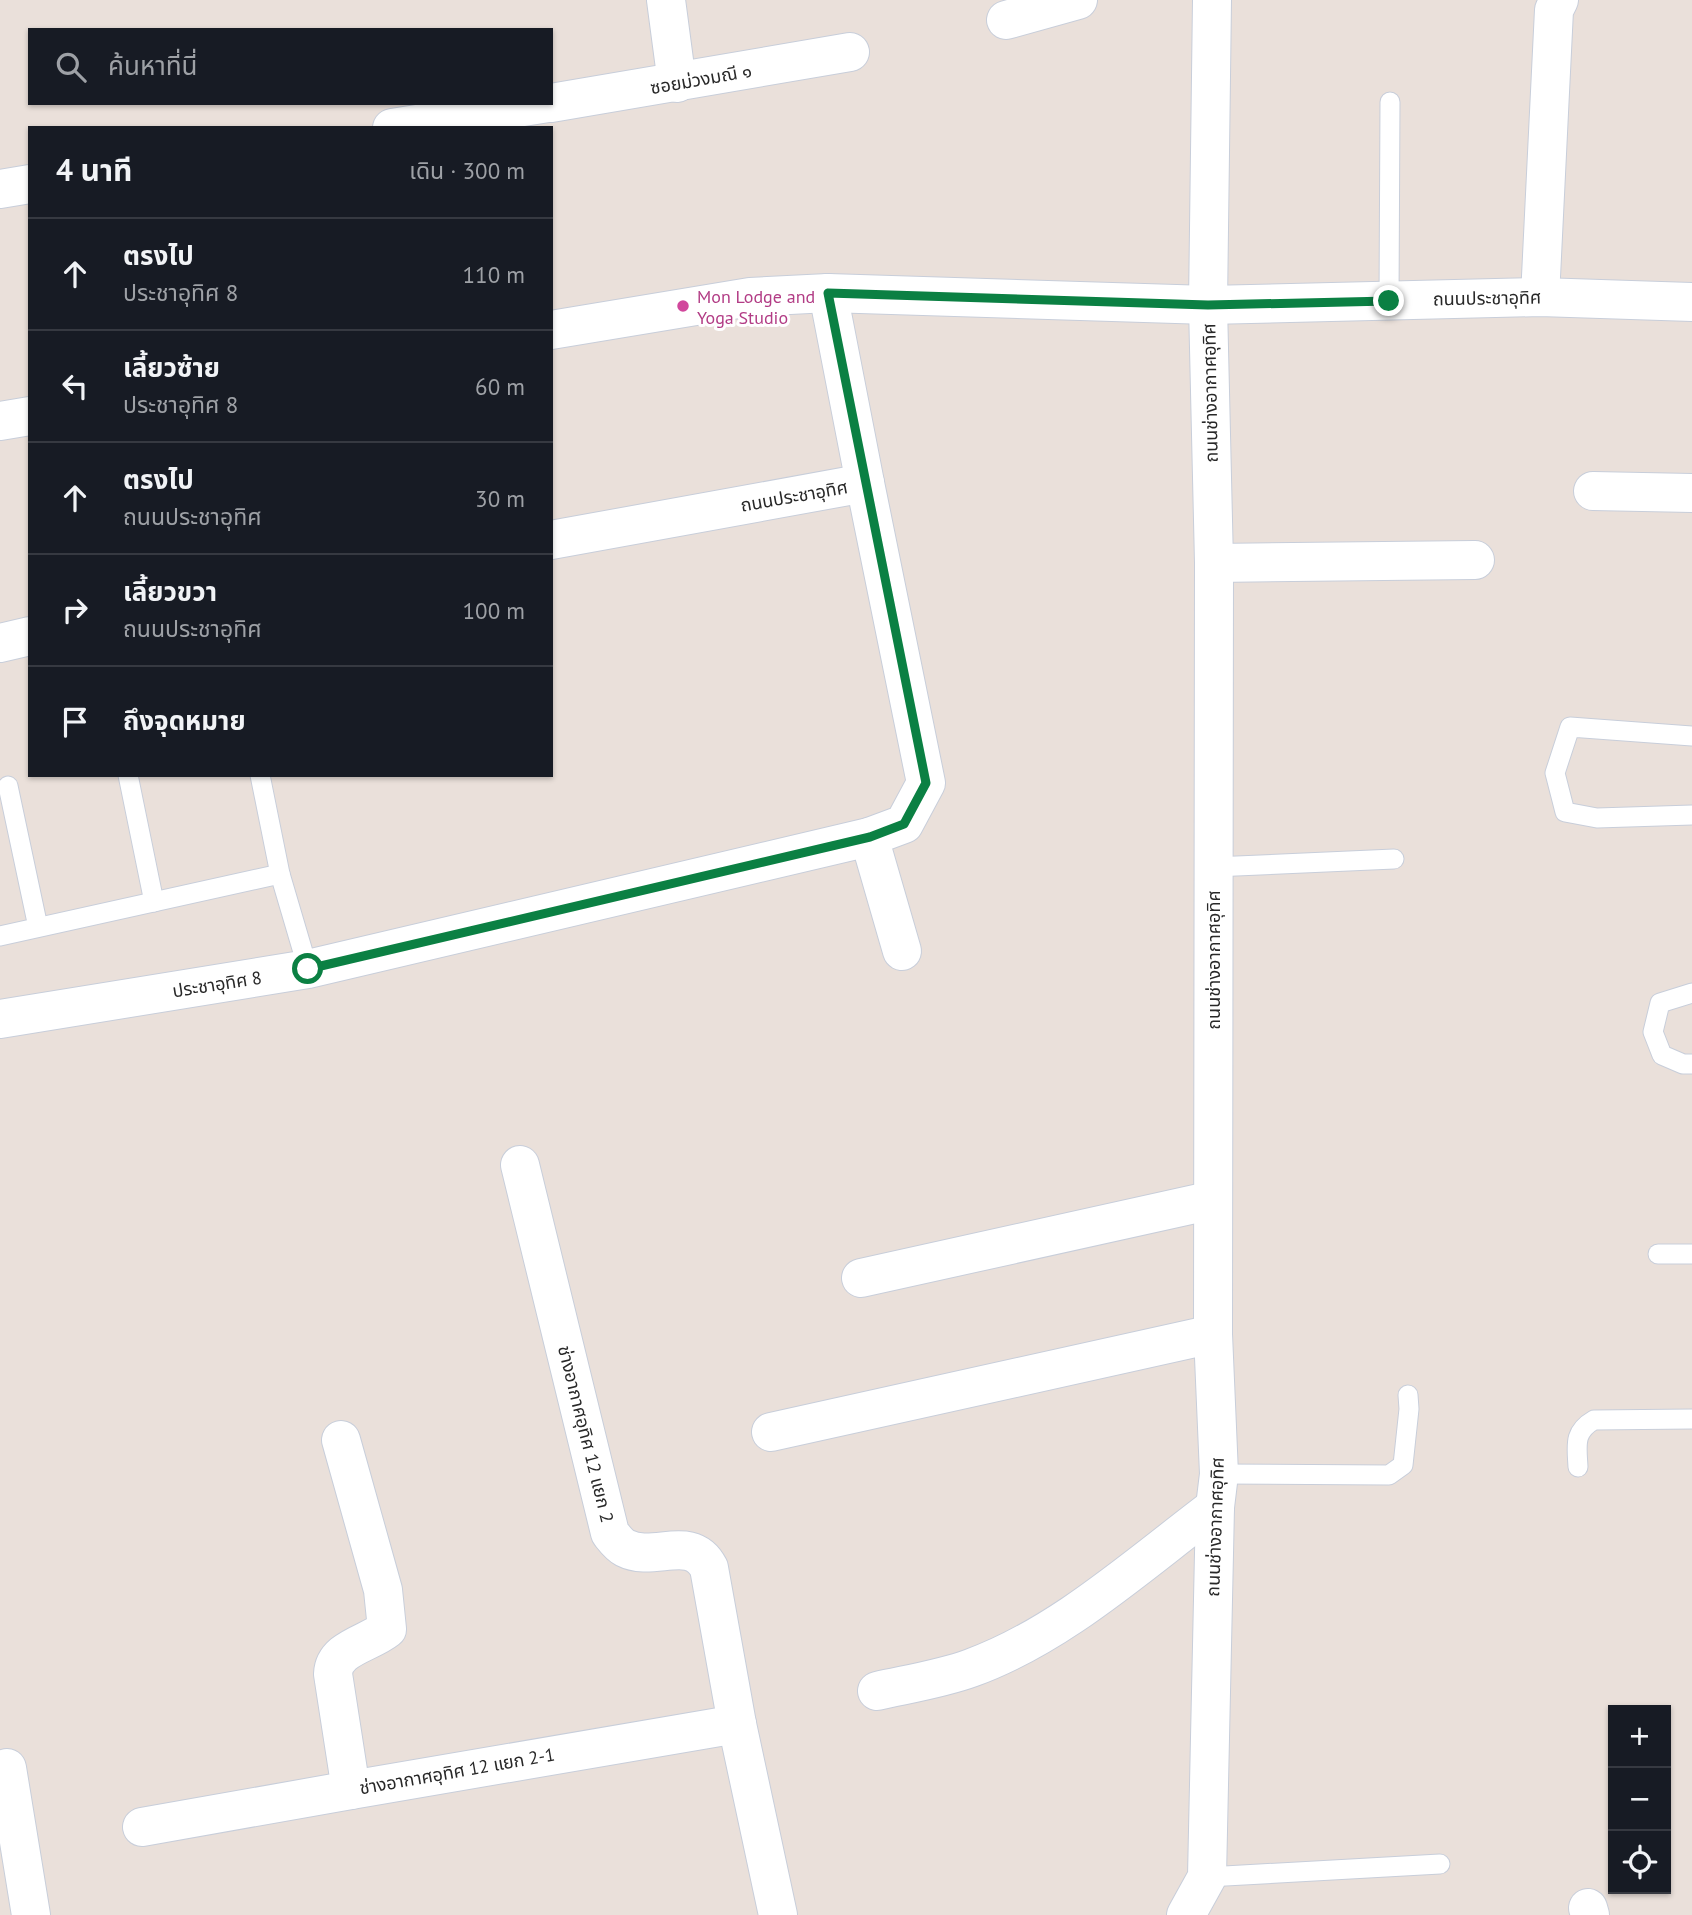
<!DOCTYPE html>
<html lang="th">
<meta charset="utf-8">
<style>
body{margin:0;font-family:"PT Sans","Noto Sans Thai",sans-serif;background:#20242c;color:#f1f3f6}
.controls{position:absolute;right:21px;bottom:21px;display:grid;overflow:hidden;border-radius:0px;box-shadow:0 2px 5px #0004}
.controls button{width:63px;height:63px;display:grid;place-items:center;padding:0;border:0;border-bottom:2px solid #363941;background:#171b24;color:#f1f3f6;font:35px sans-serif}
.stop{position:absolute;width:21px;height:21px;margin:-16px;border:5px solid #0b8043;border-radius:50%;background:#fff}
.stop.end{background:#0b8043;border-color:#fff;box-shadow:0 2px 7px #0008}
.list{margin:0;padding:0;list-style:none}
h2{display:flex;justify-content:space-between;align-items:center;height:91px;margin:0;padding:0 28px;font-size:30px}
h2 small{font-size:23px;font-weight:400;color:#9ea1a6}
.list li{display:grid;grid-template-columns:46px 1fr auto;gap:21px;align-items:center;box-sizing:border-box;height:112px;padding:0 28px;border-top:2px solid #363941}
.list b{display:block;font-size:26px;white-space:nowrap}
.list p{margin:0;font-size:23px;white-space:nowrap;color:#9ea1a6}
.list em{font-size:23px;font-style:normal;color:#9ea1a6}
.icon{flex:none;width:38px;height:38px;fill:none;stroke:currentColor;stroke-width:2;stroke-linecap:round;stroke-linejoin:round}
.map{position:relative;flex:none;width:1692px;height:1915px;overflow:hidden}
.search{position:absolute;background:#171b24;box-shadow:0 2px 5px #0004;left:28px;top:28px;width:525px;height:77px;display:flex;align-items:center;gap:18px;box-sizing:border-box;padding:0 24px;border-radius:0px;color:#9ea1a6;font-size:26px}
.panel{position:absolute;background:#171b24;box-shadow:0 2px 5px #0004;left:28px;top:126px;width:525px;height:651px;border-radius:0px}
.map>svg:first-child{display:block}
</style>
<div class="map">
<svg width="1692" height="1915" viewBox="0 0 1692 1915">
<rect width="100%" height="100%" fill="#eae0da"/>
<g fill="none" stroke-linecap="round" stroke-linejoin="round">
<defs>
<g id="service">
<path d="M1389,301l1,-199"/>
<path d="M1692,736l-122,-9 -15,46 10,39 32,6 95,-3"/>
<path d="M128,775l26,127"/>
<path d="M8,786l30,141"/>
<path d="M1213,867l181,-8"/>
<path d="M280,874l28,95"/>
<path d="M0,936l280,-62 -20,-99"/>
<path d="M1692,993l-32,10 -7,29 9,23 21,9h9"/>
<path d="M1658,1254h34"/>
<path d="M1578,1467c-1,-21 -5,-35 16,-47l98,-1"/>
<path d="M1219,1474l170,1 14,-10 6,-56 -1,-14"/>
<path d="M1207,1877l233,-13"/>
</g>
<g id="minor">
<path d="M666,0l11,83"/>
<path d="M1006,20l72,-20"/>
<path d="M551,103l299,-51"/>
<path d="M392,128l156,-25"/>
<path d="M0,189l30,-5"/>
<path d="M1540,297l14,-287 5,-10"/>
<path d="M1593,491l99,2"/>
<path d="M1214,563l261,-3"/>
<path d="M869,837l33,114"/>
<path d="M0,1019l308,-50 561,-132 35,-13 22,-41 -61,-300"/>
<path d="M520,1165l90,368c4,5 9,12 15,15 29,15 66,-15 84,20l28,156 41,191"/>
<path d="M861,1278l352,-78"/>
<path d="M771,1432l442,-98"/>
<path d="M341,1440l42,150 4,39c-19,15 -53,19 -54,45l18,116 386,-66"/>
<path d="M877,1691c31,-7 64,-12 94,-23 89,-32 168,-104 244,-161"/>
<path d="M7,1768l24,147"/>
<path d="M142,1827l209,-37"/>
<path d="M1588,1908l2,7"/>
<path d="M1186,1915l21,-38 8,-370 4,-33 -6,-140 1,-771 -6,-258"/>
</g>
<g id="tertiary">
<path d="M1208,305l4,-305"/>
<path d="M551,330l199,-33 78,-4 380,12 332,-8 152,5"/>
<path d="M0,421l30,-5"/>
<path d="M551,540l314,-57 -37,-190"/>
<path d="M0,643l30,-7"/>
</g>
</defs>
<!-- service casing -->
<use href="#service" stroke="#c8ceda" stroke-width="21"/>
<!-- minor casing -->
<use href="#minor" stroke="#c8ceda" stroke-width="40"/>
<!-- tertiary casing -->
<use href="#tertiary" stroke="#c8ceda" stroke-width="40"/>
<!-- service -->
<use href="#service" stroke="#fff" stroke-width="19"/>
<!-- minor -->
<use href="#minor" stroke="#fff" stroke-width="38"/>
<!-- tertiary -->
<use href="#tertiary" stroke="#fff" stroke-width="38"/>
</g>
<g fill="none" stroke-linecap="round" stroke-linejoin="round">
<!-- route -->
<path stroke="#0b8043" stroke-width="9" d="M308,969l562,-132 34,-13 22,-41 -98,-490 380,12 181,-4"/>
</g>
<!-- markers -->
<circle fill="#d1479c" stroke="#fff" stroke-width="2.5" cx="683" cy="306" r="7"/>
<g text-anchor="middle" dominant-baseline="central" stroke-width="6" stroke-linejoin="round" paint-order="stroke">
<!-- street labels -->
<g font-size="18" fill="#282828" stroke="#fff">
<text transform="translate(701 79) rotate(-10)">ซอยม่วงมณี ๑</text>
<text transform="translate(1487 298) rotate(-1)">ถนนประชาอุทิศ</text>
<text transform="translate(1210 393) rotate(-91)">ถนนช่างอากาศอุทิศ</text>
<text transform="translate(794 496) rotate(-10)">ถนนประชาอุทิศ</text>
<text transform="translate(1213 960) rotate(-90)">ถนนช่างอากาศอุทิศ</text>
<text transform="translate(217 984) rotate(-9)">ประชาอุทิศ 8</text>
<text transform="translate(586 1434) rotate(76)">ช่างอากาศอุทิศ 12 แยก 2</text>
<text transform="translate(1215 1527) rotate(-88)">ถนนช่างอากาศอุทิศ</text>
<text transform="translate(457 1771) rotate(-10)">ช่างอากาศอุทิศ 12 แยก 2-1</text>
</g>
<!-- hotel labels -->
<g font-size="18" fill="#b23c85" stroke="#fff" text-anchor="start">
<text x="697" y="296">Mon Lodge and<tspan x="697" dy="21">Yoga Studio</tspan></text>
</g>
</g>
</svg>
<div class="controls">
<button>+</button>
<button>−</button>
<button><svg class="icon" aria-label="locate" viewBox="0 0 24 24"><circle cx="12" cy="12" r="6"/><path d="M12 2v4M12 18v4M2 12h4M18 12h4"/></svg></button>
</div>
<div class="stop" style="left:308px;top:969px"></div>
<div class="stop end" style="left:1389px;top:301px"></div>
<div class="search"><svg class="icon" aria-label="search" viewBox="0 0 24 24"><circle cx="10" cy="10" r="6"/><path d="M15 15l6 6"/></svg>ค้นหาที่นี่</div>
<section class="panel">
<h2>4 นาที<small>เดิน · 300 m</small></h2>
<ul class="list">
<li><svg class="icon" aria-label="ahead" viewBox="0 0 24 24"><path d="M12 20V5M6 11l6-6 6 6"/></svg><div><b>ตรงไป</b><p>ประชาอุทิศ 8</p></div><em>110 m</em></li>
<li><svg class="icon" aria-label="left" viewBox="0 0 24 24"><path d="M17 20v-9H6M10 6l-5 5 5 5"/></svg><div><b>เลี้ยวซ้าย</b><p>ประชาอุทิศ 8</p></div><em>60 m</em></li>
<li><svg class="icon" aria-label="ahead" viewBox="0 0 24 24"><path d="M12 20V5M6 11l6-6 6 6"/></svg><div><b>ตรงไป</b><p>ถนนประชาอุทิศ</p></div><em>30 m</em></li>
<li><svg class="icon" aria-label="right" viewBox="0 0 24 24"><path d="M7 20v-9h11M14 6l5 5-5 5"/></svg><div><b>เลี้ยวขวา</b><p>ถนนประชาอุทิศ</p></div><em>100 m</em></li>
<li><svg class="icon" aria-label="arrive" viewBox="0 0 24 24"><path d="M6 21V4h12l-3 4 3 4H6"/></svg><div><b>ถึงจุดหมาย</b></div></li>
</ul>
</section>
</div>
